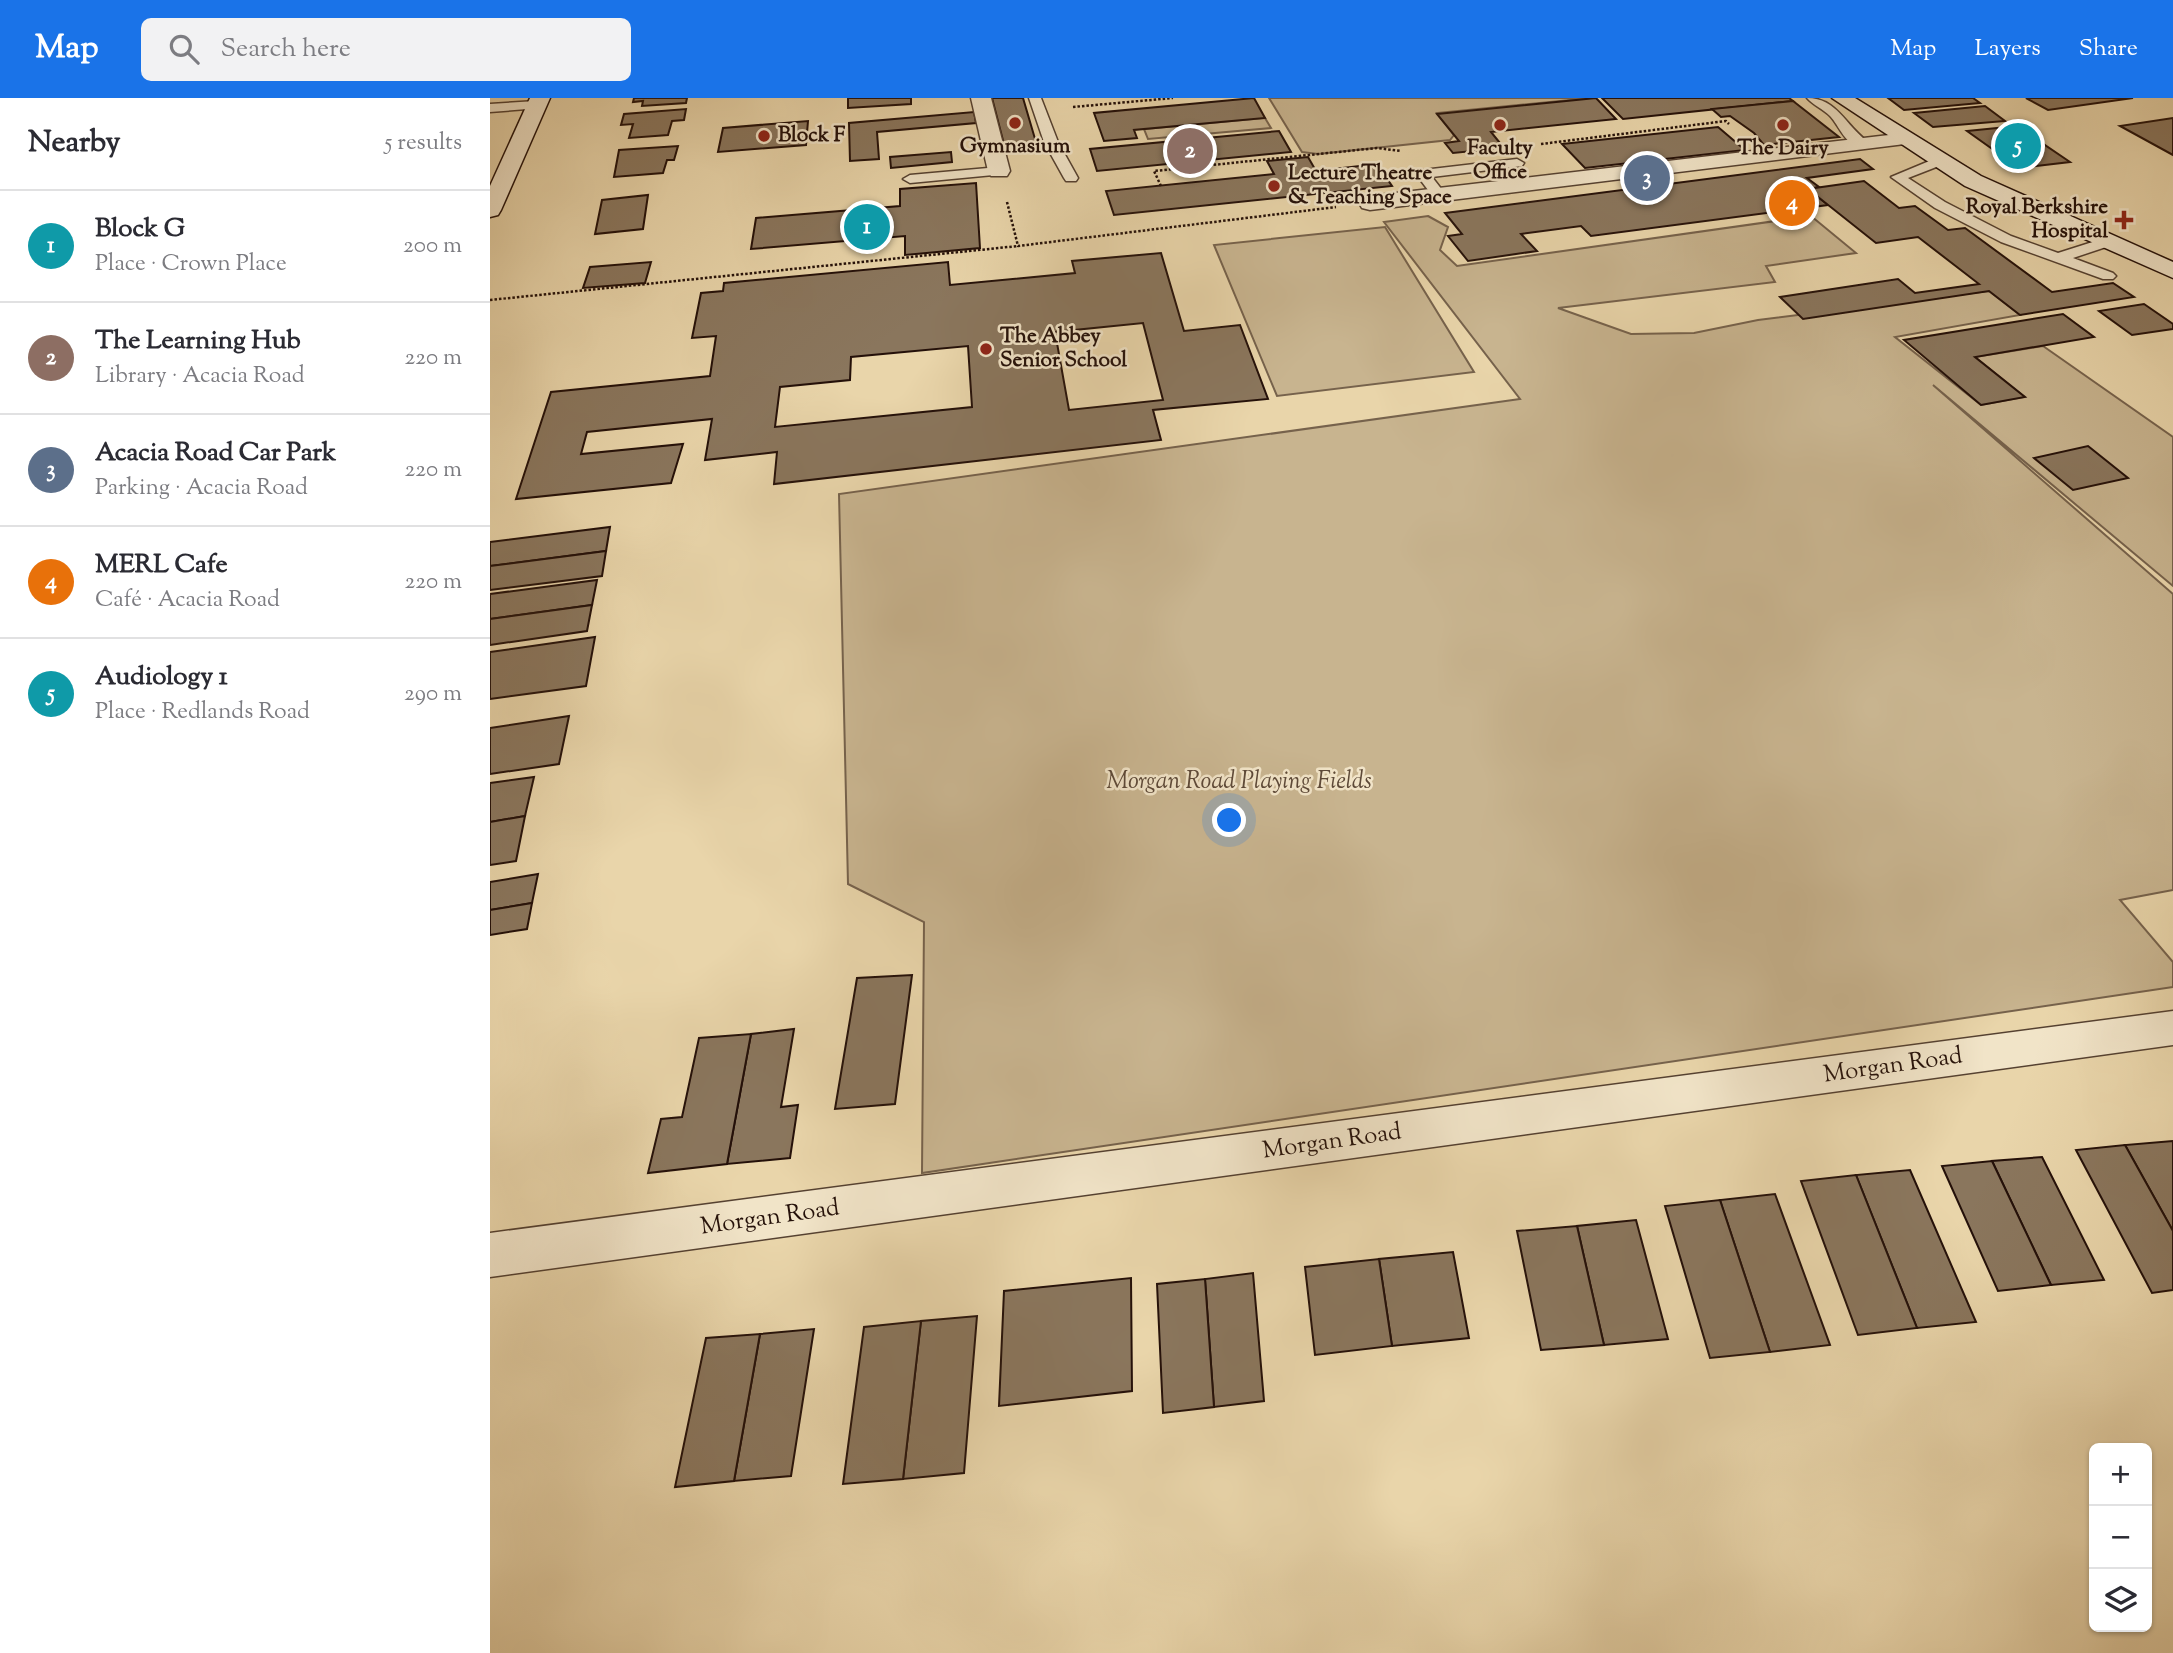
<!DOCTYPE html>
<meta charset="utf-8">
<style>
body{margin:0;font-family:"Sorts Mill Goudy",serif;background:#f2f2f3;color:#2b2b33}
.controls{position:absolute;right:21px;bottom:21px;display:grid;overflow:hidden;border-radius:10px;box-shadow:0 2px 5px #0004}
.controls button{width:63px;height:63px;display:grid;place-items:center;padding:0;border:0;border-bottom:2px solid #e1e1e2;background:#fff;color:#2b2b33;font:35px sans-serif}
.you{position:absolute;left:740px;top:723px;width:24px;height:24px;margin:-18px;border:5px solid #fff;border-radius:50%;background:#1a73e8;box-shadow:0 0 0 10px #1a73e833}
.badge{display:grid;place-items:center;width:46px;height:46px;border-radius:50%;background:#1a73e8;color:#fff;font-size:23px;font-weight:700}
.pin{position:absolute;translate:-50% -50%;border:4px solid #fff;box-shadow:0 2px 7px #0006}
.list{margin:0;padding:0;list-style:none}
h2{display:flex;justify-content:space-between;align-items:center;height:91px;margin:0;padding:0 28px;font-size:30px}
h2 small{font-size:23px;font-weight:400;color:#7c7c81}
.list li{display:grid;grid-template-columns:46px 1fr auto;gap:21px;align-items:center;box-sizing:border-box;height:112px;padding:0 28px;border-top:2px solid #e1e1e2}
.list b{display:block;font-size:26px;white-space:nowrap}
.list p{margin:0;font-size:23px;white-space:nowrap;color:#7c7c81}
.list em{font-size:23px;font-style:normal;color:#7c7c81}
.icon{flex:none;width:38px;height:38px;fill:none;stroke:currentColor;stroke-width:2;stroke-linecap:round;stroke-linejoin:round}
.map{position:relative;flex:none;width:1683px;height:1555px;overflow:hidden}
header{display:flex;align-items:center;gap:42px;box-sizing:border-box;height:98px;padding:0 35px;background:#1a73e8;color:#fff}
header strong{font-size:33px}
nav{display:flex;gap:38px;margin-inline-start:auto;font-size:24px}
.search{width:490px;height:63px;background:#f2f2f3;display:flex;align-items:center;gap:18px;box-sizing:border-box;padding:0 24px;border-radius:10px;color:#7c7c81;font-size:26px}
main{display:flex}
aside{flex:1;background:#fff}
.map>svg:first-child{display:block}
</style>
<header>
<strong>Map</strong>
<div class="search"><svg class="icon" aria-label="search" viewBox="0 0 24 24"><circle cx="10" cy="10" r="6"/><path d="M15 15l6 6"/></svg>Search here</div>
<nav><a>Map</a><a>Layers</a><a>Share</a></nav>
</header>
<main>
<aside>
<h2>Nearby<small>5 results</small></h2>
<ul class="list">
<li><span class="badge" style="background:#0f9aa8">1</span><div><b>Block G</b><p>Place · Crown Place</p></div><em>200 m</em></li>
<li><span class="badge" style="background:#8d6e63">2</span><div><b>The Learning Hub</b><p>Library · Acacia Road</p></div><em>220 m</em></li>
<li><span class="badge" style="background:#5c6f8a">3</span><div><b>Acacia Road Car Park</b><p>Parking · Acacia Road</p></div><em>220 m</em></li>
<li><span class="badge" style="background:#e8710a">4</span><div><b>MERL Cafe</b><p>Café · Acacia Road</p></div><em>220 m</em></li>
<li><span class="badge" style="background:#0f9aa8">5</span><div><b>Audiology 1</b><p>Place · Redlands Road</p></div><em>290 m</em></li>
</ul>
</aside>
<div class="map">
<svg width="1683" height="1555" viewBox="0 0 1683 1555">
<rect width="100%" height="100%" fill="#e9d5aa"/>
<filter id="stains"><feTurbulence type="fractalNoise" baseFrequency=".00286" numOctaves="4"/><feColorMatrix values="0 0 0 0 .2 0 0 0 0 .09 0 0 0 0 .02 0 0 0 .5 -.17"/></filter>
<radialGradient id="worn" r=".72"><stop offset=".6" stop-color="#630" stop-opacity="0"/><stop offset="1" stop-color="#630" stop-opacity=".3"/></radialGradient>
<!-- green -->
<g fill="#c8b48f" stroke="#76624c" stroke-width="2">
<path d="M779,0h322l-154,15 17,22 -4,5 -132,14 -16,-2z"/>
<path d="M775,20l6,10 -123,11 -4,-10z"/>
<path d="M938,118l20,11 -8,23 17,16 354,-50 45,37 -90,13 9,16 -217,26 73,26 63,-1 64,-13 231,-29 31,24 -125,22 86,68 43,-8 -49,-40 68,-11 130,91v149l-240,-201 240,209v296l-53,10 53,62v25l-1251,186 2,-251 -76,-38 -9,-390 681,-95 -136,-177z"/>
<path d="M895,129l89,145 -197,24 -63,-151z"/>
</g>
<!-- building -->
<g fill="#8a765d" stroke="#241009" stroke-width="2" fill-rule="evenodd">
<path d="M144,0h53l-1,5 -44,3 1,-5 -10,1z"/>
<path d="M358,0h63v6l-63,4z"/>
<path d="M502,0h31l15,51 -32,3z"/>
<path d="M764,0l11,20 -131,12 3,8 -33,3 -10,-28z"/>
<path d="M1106,0l20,21 -125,13 13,16 -51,5 -8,-10 14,-2 -22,-27z"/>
<path d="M1112,0h187l4,3 -170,18z"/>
<path d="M1398,0h85l7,5 -76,7z"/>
<path d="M1536,0h107l-85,12z"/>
<path d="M1303,3l46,36 -75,8 -10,-12 -24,-17 -9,1 -9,-8z"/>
<path d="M1495,8l20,15 -72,6 -19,-14z"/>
<path d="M196,11l-2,11 -12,1 -4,14 -39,3 4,-14 -12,1 3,-11z"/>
<path d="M484,14l2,11 -99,9 2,27 -29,2 -1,-38z"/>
<path d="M1683,20v37l-53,-29z"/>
<path d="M318,23l-2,24 -88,7 5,-24z"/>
<path d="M1527,28l53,36 -51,6 -52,-37z"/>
<path d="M1228,29l27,23 -160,18 -23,-24z"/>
<path d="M789,33l12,21 -194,19 -7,-22z"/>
<path d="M188,48l-4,14h-7l-4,13 -49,4 5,-27z"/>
<path d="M461,54l1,10 -61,6 -1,-11z"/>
<path d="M818,59l8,14 61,-7 15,22 -278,29 -8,-24 168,-17 -7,-13z"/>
<path d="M1370,61l13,10 -66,9 12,9 -11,2 20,16 -237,31 -10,-10 -60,8 16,17 -69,10 -20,-25 14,-2 -17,-21z"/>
<path d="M1374,83l35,27 16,-2 33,24 17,-2 87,64 61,-9 21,14 -114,18 -31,-24 -186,28 -23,-22 118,-18 17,14 64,-9 -61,-47 -42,6 -68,-54z"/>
<path d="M486,85l4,65 -75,7v-19l-154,13 5,-31 144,-12v-17z"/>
<path d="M158,97l-5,34 -48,5 7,-34z"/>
<path d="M671,155l23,78 56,-6 28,74 -115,11 8,30 -387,44 3,-32 -72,8 7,-41 -125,13 -6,22 102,-10 -12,39 -155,16 35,-107 159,-16 6,-40 -24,2 9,-45 22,-2 1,-8 224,-21 2,23 125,-12 -3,-12zM653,225l20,77 -94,10 -14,-78zM478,248l4,61 -197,20 5,-40 70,-7 1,-23z"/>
<path d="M161,164l-6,21 -62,5 7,-21z"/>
<path d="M1654,206l29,20v5l-41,6 -33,-24z"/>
<path d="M1573,216l31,23 -119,20 50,40 -44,8 -77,-65z"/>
<path d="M1598,348l40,32 -55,12 -39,-32z"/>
<path d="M120,429l-4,24 -116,15v-24z"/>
<path d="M116,453l-4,25 -112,14v-24z"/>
<path d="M107,482l-5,25 -102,14v-25z"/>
<path d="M102,507l-5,26 -97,14v-26z"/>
<path d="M105,539l-9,49 -96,13v-47z"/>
<path d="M79,618l-10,48 -69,10v-46z"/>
<path d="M44,679l-9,39 -35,6v-39z"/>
<path d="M35,718l-9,45 -26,4v-43z"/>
<path d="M48,776l-6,29 -42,7v-28z"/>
<path d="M42,805l-5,26 -37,6v-25z"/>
<path d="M422,877l-17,129 -60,5 22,-131z"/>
<path d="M304,931l-13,78 17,-2 -8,53 -63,6 24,-130z"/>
<path d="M261,936l-24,130 -79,9 13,-54 21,-2 17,-79z"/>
<path d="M1683,1043v90l-48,-86z"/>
<path d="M1635,1047l48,86v59l-21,3 -76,-143z"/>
<path d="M1552,1059l62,123 -53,5 -59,-124z"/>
<path d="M1502,1063l59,124 -53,6 -56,-125z"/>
<path d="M1420,1072l66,152 -59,6 -61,-153z"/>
<path d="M1366,1077l61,153 -59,7 -57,-154z"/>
<path d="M1285,1096l55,151 -60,7 -50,-152z"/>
<path d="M1230,1102l50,152 -60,6 -45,-152z"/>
<path d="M1146,1122l32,119 -64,6 -27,-119z"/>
<path d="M1087,1128l27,119 -63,5 -24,-119z"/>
<path d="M963,1154l16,86 -77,8 -13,-87z"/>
<path d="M889,1161l13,87 -77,9 -10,-88z"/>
<path d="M763,1175l11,128 -50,6 -9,-128z"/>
<path d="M641,1180l1,113 -133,15 5,-115z"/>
<path d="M715,1181l9,128 -51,6 -6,-129z"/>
<path d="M487,1218l-13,157 -61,6 18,-158z"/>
<path d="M431,1223l-18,158 -60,5 21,-157z"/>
<path d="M324,1231l-23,147 -57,5 26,-147z"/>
<path d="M270,1236l-26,147 -59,6 31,-149z"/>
</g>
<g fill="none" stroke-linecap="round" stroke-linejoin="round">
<defs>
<g id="lane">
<path d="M539,0h12l17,44 20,36 -2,3h-10l-2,-3 -20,-36z"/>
<path d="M1317,0c30,0 38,27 60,43v6c-21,3 -27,-21 -37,-31 -7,-7 -17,-11 -23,-18z"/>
<path d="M46,3l6,4 -2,3 -50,4v-8z"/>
<path d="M1449,59l5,1v6l-36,14 37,24 66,34 47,17 44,-14h10l2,3 -2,3 -39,13 40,15 3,3 -3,3h-10l-102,-37 -66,-34 -44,-31z"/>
<path d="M1027,61l7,4 -2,3 -90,11 14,18 -7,4 -5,-1 -18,-24 7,-4z"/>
<path d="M509,69l5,1v6l-94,9 -7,-4 7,-4z"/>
</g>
<g id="street">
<path d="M481,0h20l19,73 -3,5h-16l-3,-5z"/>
<path d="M1416,35l7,2 3,4 -3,4 -543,67 -8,-2 -3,-5 3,-5 8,-2z"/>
<path d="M1683,913v34l-1683,232v-44z"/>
</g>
<g id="secondary">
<path d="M40,0h20l-49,112 -3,5 -8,2v-31z"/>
<path d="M1342,0h23l126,78 192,86v16l-208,-92z"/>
</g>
</defs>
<!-- lane casing -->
<use href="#lane" stroke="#554131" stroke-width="3"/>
<!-- street casing -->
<use href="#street" stroke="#554131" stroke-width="3"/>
<!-- secondary casing -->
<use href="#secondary" stroke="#241009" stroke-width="3"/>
<!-- path -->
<g stroke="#241009" stroke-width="2.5" stroke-dasharray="2.5 2" stroke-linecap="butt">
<path d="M583,9l100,-9"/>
<path d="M1051,46l185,-23 3,3"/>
<path d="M671,88l-7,-15 223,-23 24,3"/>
<path d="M517,104l11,44 318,-39"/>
<path d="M0,202l528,-54"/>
</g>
<!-- lane -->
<use href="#lane" fill="#f1e4c8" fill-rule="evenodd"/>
<!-- street -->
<use href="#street" fill="#f1e4c8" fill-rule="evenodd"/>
<!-- secondary -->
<use href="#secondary" fill="#f1e4c8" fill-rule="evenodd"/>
</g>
<!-- markers -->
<g fill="#8f2418" stroke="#f1e4c8" stroke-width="2.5">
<circle cx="525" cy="25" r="7"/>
<circle cx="1010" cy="27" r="7"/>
<circle cx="1293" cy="27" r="7"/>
<circle cx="274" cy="38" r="7"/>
<circle cx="784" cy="88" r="7"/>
<path d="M1630.5 111.5h7v7h7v7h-7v7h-7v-7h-7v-7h7z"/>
<circle cx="496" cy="251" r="7"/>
</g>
<g text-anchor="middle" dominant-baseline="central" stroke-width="5" stroke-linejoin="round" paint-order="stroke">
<!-- far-poi labels -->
<g font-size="21" font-weight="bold" fill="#241009" stroke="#f1e4c8" text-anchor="start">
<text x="288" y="38">Block F</text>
<text x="525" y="49" text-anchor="middle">Gymnasium</text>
<text x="1010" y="51" text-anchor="middle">Faculty<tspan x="1010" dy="24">Office</tspan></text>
<text x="1293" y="51" text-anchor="middle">The Dairy</text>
<text x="798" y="76">Lecture Theatre<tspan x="798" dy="24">&amp; Teaching Space</tspan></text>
<text x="1618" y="110" text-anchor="end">Royal Berkshire<tspan x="1618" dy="24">Hospital</tspan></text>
<text x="510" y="239">The Abbey<tspan x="510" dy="24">Senior School</tspan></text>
</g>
<!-- park labels -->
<g font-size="24" font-style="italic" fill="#5d4938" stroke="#f1e4c8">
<text x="749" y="684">Morgan Road Playing Fields</text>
</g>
<!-- street labels -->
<g font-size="24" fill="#241009" stroke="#f1e4c8">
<text transform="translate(1403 968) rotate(-8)">Morgan Road</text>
<text transform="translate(842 1044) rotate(-8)">Morgan Road</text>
<text transform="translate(280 1120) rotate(-8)">Morgan Road</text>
</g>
</g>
<rect width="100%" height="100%" filter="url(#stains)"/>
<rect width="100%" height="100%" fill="url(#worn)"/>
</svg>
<div class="controls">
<button>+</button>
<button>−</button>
<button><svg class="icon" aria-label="layers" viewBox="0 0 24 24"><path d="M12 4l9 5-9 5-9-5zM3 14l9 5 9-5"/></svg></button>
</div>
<div class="you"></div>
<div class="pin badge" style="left:377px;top:129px;background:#0f9aa8">1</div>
<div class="pin badge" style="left:700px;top:53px;background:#8d6e63">2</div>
<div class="pin badge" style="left:1157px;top:80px;background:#5c6f8a">3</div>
<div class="pin badge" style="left:1302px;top:105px;background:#e8710a">4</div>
<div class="pin badge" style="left:1528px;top:48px;background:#0f9aa8">5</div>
</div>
</main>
